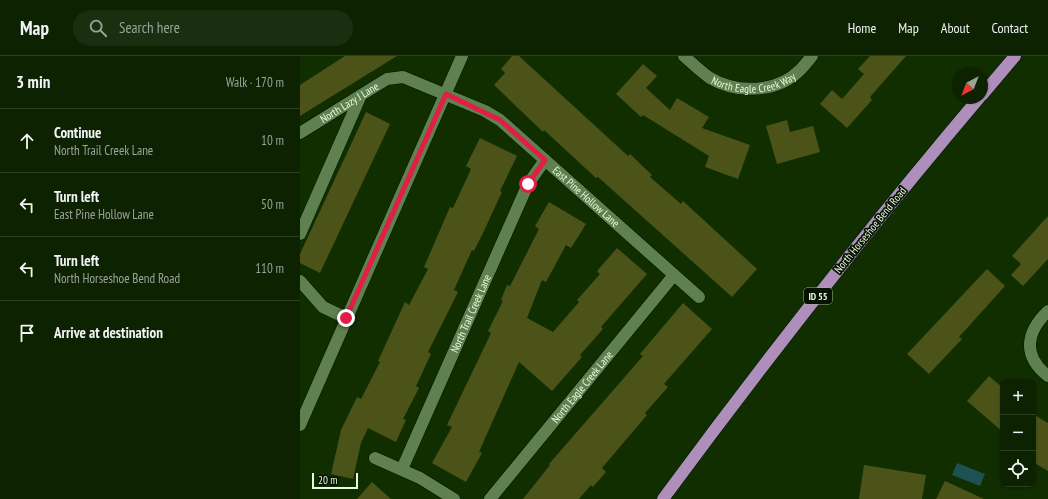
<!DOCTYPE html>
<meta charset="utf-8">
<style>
body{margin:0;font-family:"PT Sans Narrow",sans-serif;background:#1a2f0f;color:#f1f3f6}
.controls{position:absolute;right:12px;bottom:12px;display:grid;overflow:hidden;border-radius:8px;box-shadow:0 1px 3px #0004}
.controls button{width:36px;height:36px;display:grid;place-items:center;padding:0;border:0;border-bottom:1px solid #2c3f22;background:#0c2200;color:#f1f3f6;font:20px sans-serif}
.compass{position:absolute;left:652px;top:12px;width:36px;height:36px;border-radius:50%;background:#0c2200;box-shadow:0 1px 3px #0004;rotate:222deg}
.scale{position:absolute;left:12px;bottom:10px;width:46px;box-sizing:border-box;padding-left:4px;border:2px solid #e7fadf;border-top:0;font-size:11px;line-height:14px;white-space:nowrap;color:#e7fadf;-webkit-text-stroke:3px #061202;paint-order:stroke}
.stop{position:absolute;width:12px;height:12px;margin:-9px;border:3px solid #e11d48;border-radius:50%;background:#fff}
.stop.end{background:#e11d48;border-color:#fff;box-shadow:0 1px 4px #0008}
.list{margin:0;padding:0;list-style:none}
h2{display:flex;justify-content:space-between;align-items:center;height:52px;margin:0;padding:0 16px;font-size:17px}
h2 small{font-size:13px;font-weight:400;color:#9aa499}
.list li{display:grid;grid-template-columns:26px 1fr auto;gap:12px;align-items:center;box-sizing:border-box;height:64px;padding:0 16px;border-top:1px solid #2c3f22}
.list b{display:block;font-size:15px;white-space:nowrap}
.list p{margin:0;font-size:13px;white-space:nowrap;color:#9aa499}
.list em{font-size:13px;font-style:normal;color:#9aa499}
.icon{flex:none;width:22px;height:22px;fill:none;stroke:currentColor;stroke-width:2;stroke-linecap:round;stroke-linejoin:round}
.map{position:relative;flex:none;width:748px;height:443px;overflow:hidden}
header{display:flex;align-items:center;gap:24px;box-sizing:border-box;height:56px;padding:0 20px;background:#0c2200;border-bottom:1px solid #2c3f22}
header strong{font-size:19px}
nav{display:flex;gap:22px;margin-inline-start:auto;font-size:14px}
.search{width:280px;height:36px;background:#1a2f0f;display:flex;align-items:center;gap:10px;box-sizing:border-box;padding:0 14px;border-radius:22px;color:#9aa499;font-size:15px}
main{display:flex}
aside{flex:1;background:#0c2200}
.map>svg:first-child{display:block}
</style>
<header>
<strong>Map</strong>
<div class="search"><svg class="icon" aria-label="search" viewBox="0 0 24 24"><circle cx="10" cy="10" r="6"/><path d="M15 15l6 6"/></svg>Search here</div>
<nav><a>Home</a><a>Map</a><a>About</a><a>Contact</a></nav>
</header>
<main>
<aside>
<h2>3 min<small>Walk · 170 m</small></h2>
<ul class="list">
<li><svg class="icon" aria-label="ahead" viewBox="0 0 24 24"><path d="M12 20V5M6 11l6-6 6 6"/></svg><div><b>Continue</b><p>North Trail Creek Lane</p></div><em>10 m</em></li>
<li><svg class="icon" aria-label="left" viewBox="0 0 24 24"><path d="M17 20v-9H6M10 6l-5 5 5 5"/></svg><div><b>Turn left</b><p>East Pine Hollow Lane</p></div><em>50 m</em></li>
<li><svg class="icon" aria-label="left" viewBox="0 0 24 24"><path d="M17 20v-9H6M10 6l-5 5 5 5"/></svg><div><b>Turn left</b><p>North Horseshoe Bend Road</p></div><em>110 m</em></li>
<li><svg class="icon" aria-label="arrive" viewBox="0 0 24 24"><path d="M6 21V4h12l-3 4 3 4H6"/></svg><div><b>Arrive at destination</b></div></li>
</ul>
</aside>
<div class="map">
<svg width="748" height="443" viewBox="0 0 748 443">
<rect width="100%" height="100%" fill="#102e00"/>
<!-- water -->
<path fill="#1c5252" d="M657,407l28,11 -5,12 -28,-11z"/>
<!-- building -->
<g fill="#4b5318">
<path d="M45,0h52l-97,60v-31z"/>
<path d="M212,0h7l109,100 2,-2 22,21 -2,2 31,27 2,-3 74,68 -25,28 -134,-120 -2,1 -52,-48 -1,2 -49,-47 11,-12 -4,-4z"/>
<path d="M570,0h36l-36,41 2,3 -25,28 -27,-24 12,-14 10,9 22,-25 -6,-5z"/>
<path d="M343,8l14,12 -11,12 24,22 7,-12 32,19 -7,11 48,17 -12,34 -33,-12 4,-11 -66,-41 -2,2 -25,-23z"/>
<path d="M66,56l24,12 -70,149 -20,-10v-9z"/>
<path d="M487,64l3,12 23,-6 7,26 -43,12 -11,-38z"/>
<path d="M180,82l37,18 -17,35 2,1 -19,41 -9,18 -2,-1 -18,40 4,2 -30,60 3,2 -15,32 3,2 -16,31 3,1 -10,22 -28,-14 -7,15 -8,36 -22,-5 10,-44 16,-33 4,2 19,-37 -2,-1 27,-59 4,3 19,-36 -4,-2 26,-60 3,1 18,-39 -5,-3z"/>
<path d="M249,146l37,22 -15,24 -5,-3 -20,37 -4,-2 -15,38 26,14 26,-30 -2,-2 23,-26 -3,-3 20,-23 30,26 -46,53 2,2 -23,26 2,2 -30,34 -33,-29 -40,90 3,1 -16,29 -34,-19 20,-36 -5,-2 44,-92 -3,-2 15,-30 -2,-1 6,-15 3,1 29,-57 -4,-3z"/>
<path d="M748,160v43l-25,27 -12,-11 10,-11 -9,-8z"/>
<path d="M687,213l18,17 -46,51 3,2 -33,35 -22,-20z"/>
<path d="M383,247l29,26 -48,55 4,3 -23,26 2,2 -45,53 4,4 -13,15 -2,-2 -12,14h-56l27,-34 -1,-1 94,-108 -3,-2z"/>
<path d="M689,320l14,12v44l-36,-31z"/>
<path d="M733,358l15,9v48l-15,-9z"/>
<path d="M564,409l62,10 -4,24h-63z"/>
<path d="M645,425l39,18h-48z"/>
<path d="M72,426l19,17h-34z"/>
</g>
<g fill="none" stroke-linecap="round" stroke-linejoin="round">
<defs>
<g id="minor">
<path id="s1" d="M384,0c8,7 17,16 26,22 27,16 67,15 90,-8 4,-4 8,-9 12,-14"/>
<path id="s2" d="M0,77l87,-54 16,-2 82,34 15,9 199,177"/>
<path d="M0,178l61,-139"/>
<path d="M0,225l23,26 23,11"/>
<path d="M748,255c-22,21 -26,45 0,65"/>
<path d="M75,402l45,20 34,21"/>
<path id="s3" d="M102,413l126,-285 17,-24"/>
<path id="s4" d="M190,443l184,-224"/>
</g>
<path id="tertiary" d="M0,369l162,-369"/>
<g id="trunk">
<path d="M682,39l33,-39"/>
<path d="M363,443c101,-137 206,-271 316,-401"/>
</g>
</defs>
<!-- minor casing -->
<use href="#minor" stroke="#011400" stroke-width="13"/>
<!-- tertiary casing -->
<use href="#tertiary" stroke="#011400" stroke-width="13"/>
<!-- trunk casing -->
<use href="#trunk" stroke="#011400" stroke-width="13"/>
<!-- minor -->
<use href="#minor" stroke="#5f8150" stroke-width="12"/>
<!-- tertiary -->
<use href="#tertiary" stroke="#5f8150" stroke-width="12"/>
<!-- trunk -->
<use href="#trunk" stroke="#ae8eba" stroke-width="12"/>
</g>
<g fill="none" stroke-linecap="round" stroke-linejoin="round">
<!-- route -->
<path stroke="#e11d48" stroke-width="5" d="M46,262l100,-224 54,26 45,40 -17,24"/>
</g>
<g text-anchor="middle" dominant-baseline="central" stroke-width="3.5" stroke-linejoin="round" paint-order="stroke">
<!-- shield labels -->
<rect fill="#061202" stroke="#a4b49d" stroke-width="1" x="504" y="232" width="28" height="16" rx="3"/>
<g font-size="10" font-weight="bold" fill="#e7fadf">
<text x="518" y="240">ID 55</text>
</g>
<!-- street labels -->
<g font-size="11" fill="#e7fadf" stroke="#061202">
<text stroke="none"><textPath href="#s1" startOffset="80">North Eagle Creek Way</textPath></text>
<text stroke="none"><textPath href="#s2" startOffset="58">North Lazy J Lane</textPath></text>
<text stroke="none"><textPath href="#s2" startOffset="340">East Pine Hollow Lane</textPath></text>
<text transform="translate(570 174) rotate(-51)">North Horseshoe Bend Road</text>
<text stroke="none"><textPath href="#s3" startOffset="170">North Trail Creek Lane</textPath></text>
<text stroke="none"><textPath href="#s4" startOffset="145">North Eagle Creek Lane</textPath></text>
</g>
</g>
</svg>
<div class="controls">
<button>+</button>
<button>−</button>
<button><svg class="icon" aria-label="locate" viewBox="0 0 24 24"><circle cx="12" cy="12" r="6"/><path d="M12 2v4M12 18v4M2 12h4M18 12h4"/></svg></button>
</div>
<svg class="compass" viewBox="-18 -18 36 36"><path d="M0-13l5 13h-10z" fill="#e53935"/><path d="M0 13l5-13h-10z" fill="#9aa499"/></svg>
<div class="scale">20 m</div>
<div class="stop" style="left:228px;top:128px"></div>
<div class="stop end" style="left:46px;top:262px"></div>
</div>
</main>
